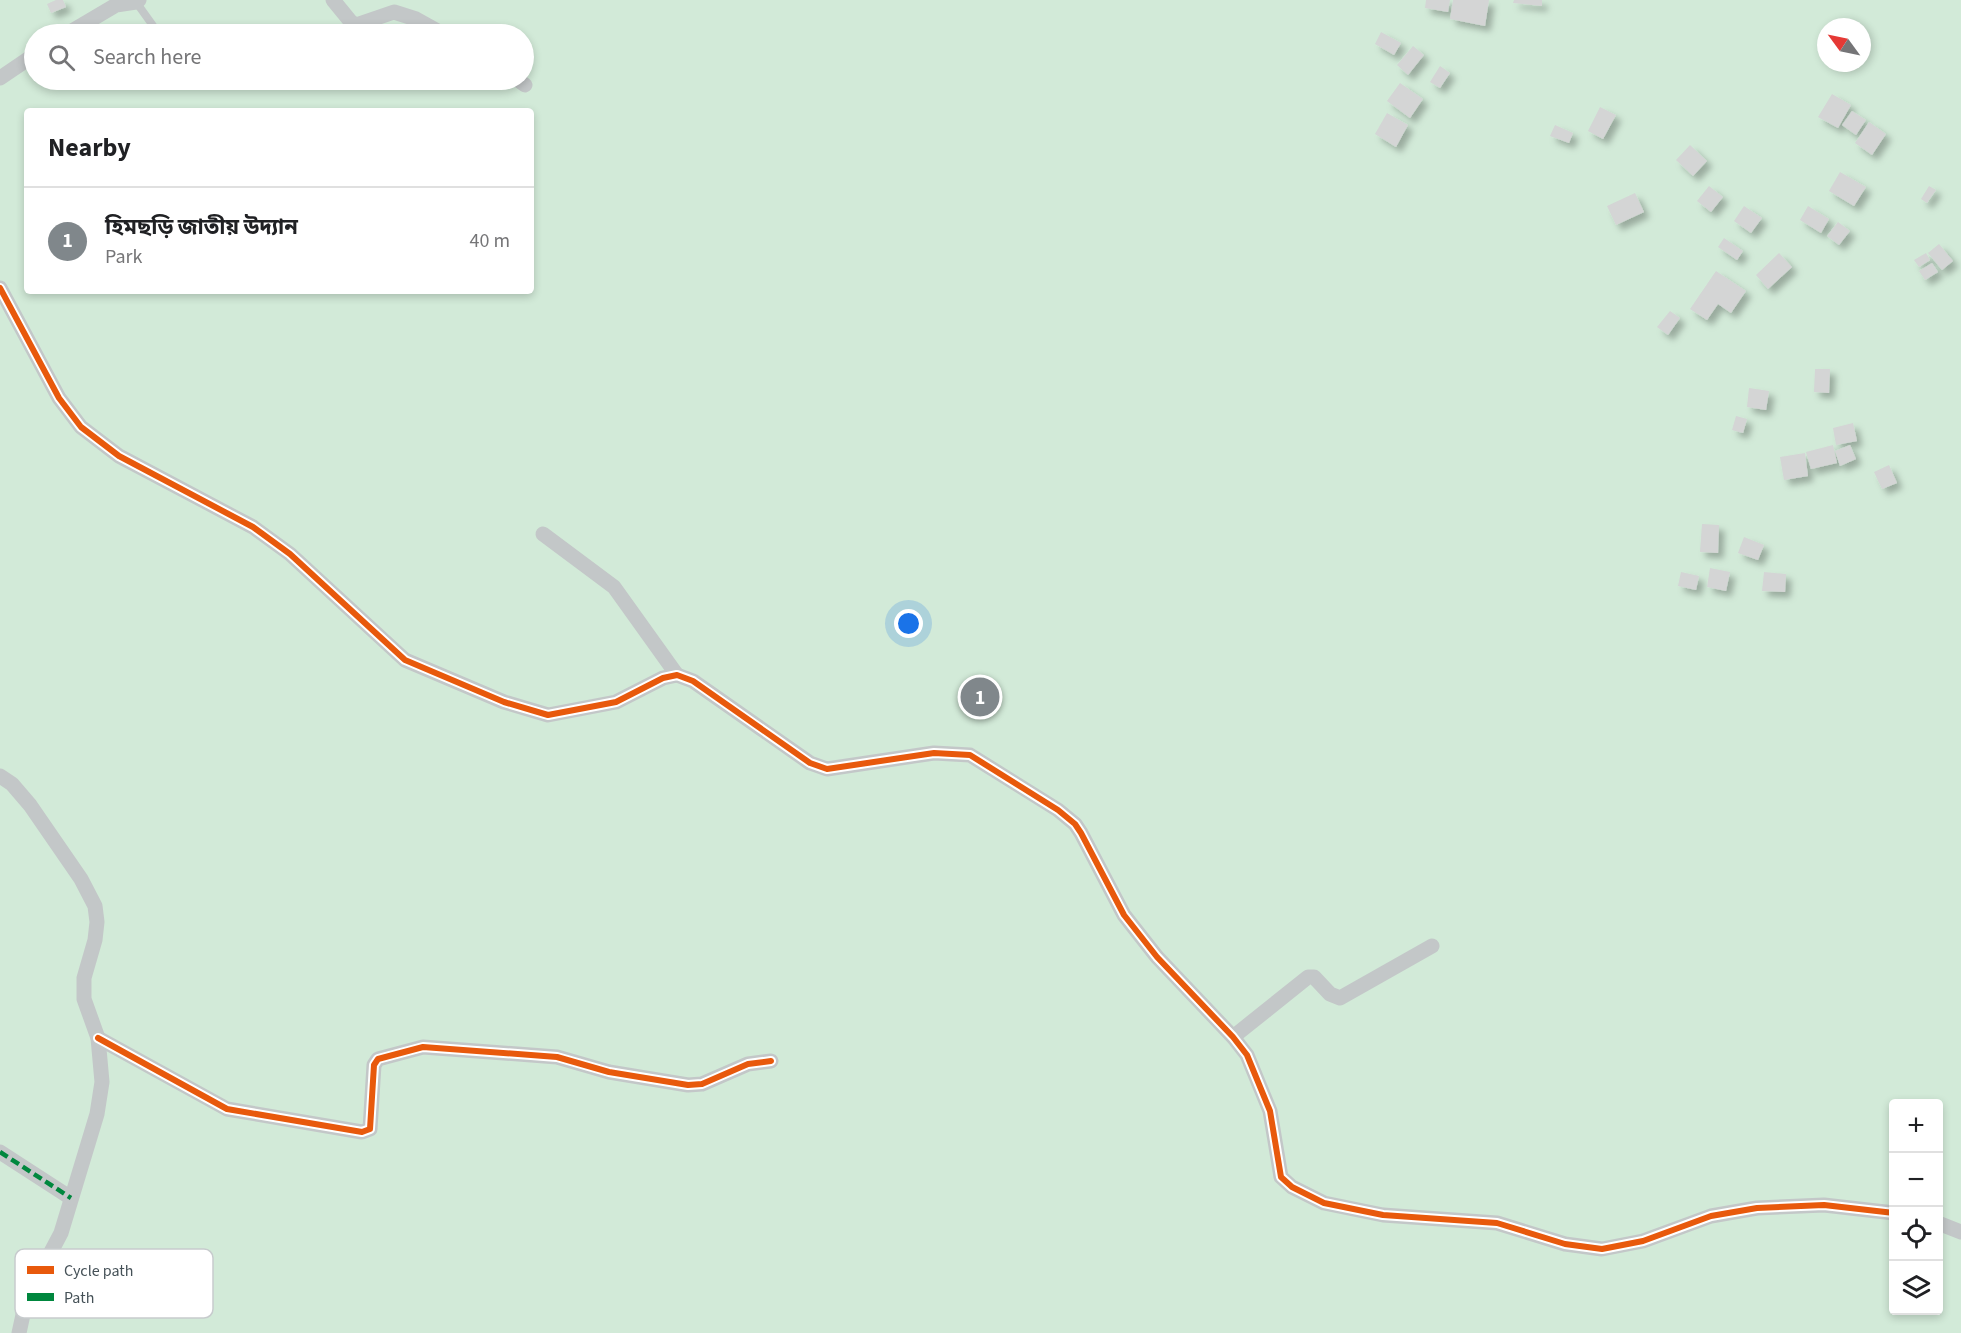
<!DOCTYPE html>
<meta charset="utf-8">
<style>
body{margin:0;font-family:"Source Sans 3","Noto Sans Bengali",sans-serif;background:#f6f6f6;color:#202124}
.controls{position:absolute;right:18px;bottom:18px;display:grid;overflow:hidden;border-radius:6px;box-shadow:0 3px 9px #0003}
.controls button{width:54px;height:54px;display:grid;place-items:center;padding:0;border:0;border-bottom:2px solid #e0e0e0;background:#fff;color:#202124;font:30px sans-serif}
.compass{position:absolute;left:1817px;top:18px;width:54px;height:54px;border-radius:50%;background:#fff;box-shadow:0 3px 9px #0003;rotate:303deg}
.you{position:absolute;left:909px;top:624px;width:21px;height:21px;margin:-15px;border:4px solid #fff;border-radius:50%;background:#1a73e8;box-shadow:0 0 0 9px #1a73e833}
.badge{display:grid;place-items:center;width:39px;height:39px;border-radius:50%;background:#80878b;color:#fff;font-size:20px;font-weight:700}
.pin{position:absolute;translate:-50% -50%;border:3px solid #fff;box-shadow:0 2px 6px #0006}
.list{margin:0;padding:0;list-style:none}
h2{display:flex;justify-content:space-between;align-items:center;height:78px;margin:0;padding:0 24px;font-size:26px}
h2 small{font-size:20px;font-weight:400;color:#757577}
.list li{display:grid;grid-template-columns:39px 1fr auto;gap:18px;align-items:center;box-sizing:border-box;height:108px;padding:0 24px;border-top:2px solid #e0e0e0}
.list b{display:block;font-size:22px;white-space:nowrap}
.list p{margin:0;font-size:20px;white-space:nowrap;color:#757577}
.list em{font-size:20px;font-style:normal;color:#757577}
.icon{flex:none;width:33px;height:33px;fill:none;stroke:currentColor;stroke-width:2;stroke-linecap:round;stroke-linejoin:round}
.map{position:relative;flex:none;width:1961px;height:1333px;overflow:hidden}
.search{position:absolute;background:#fff;box-shadow:0 3px 9px #0003;left:24px;top:24px;width:510px;height:66px;display:flex;align-items:center;gap:15px;box-sizing:border-box;padding:0 21px;border-radius:33px;color:#757577;font-size:22px}
.panel{position:absolute;background:#fff;box-shadow:0 3px 9px #0003;left:24px;top:108px;width:510px;height:186px;border-radius:6px}
.map>svg:first-child{display:block}
</style>
<div class="map">
<svg width="1961" height="1333" viewBox="0 0 1961 1333">
<defs>
<filter id="shadow"><feDropShadow dx="5.5" dy="5.5" stdDeviation="3" flood-color="#0004"/></filter>
</defs>
<rect width="100%" height="100%" fill="#edecec"/>
<!-- green -->
<path fill="#d2ead8" fill-rule="evenodd" d="M0,0h1961v1333h-1961zM1826,27h36v36h-36zM34,34h490v46h-490zM27,111h504v180h-504zM1894,1104h44v206h-44z"/>
<!-- building -->
<g fill="#d4d5d5" filter="url(#shadow)">
<path d="M56,0h7l3,7 -15,6 -4,-9z"/>
<path d="M1426,0h24l-2,12 -23,-4z"/>
<path d="M1453,0h36l-4,26 -35,-7z"/>
<path d="M1514,0h28v6l-29,-3z"/>
<path d="M1381,32l20,11 -7,12 -19,-11z"/>
<path d="M1413,46l11,9 -16,20 -11,-10z"/>
<path d="M1440,66l10,7 -10,15 -10,-6z"/>
<path d="M1400,83l23,16 -13,19 -23,-17z"/>
<path d="M1832,94l19,11 -13,23 -20,-11z"/>
<path d="M1600,107l16,8 -13,24 -15,-8z"/>
<path d="M1852,111l14,9 -10,15 -14,-10z"/>
<path d="M1387,113l21,12 -12,22 -21,-13z"/>
<path d="M1869,122l17,12 -14,21 -17,-12z"/>
<path d="M1555,125l18,8 -4,10 -19,-7z"/>
<path d="M1690,145l17,16 -14,15 -17,-16z"/>
<path d="M1840,172l26,15 -12,19 -25,-15z"/>
<path d="M1709,186l14,11 -12,15 -14,-11z"/>
<path d="M1929,186l7,4 -9,13 -6,-4z"/>
<path d="M1635,193l9,19 -28,13 -9,-19z"/>
<path d="M1744,206l18,12 -11,15 -17,-12z"/>
<path d="M1808,206l21,13 -8,14 -21,-13z"/>
<path d="M1838,222l12,9 -11,14 -12,-9z"/>
<path d="M1724,238l19,13 -6,9 -19,-13z"/>
<path d="M1939,244l14,17 -11,9 -14,-17z"/>
<path d="M1779,253l13,14 -24,22 -12,-14z"/>
<path d="M1926,253l4,7 -11,7 -5,-7z"/>
<path d="M1932,263l6,9 -13,8 -6,-9z"/>
<path d="M1716,271l30,20 -15,22 -13,-9 -11,16 -17,-11z"/>
<path d="M1670,311l10,7 -12,17 -11,-8z"/>
<path d="M1815,369h15l-1,24 -15,-1z"/>
<path d="M1749,388l20,3 -3,19 -19,-3z"/>
<path d="M1736,416l11,3 -4,14 -11,-3z"/>
<path d="M1853,423l4,18 -21,4 -3,-17z"/>
<path d="M1833,445l4,18 -26,6 -5,-17z"/>
<path d="M1850,445l6,14 -16,7 -5,-15z"/>
<path d="M1805,453l3,23 -24,4 -4,-23z"/>
<path d="M1889,465l8,18 -15,6 -8,-17z"/>
<path d="M1702,524l17,1 -1,28 -18,-1z"/>
<path d="M1744,537l20,8 -6,15 -20,-7z"/>
<path d="M1710,568l20,4 -4,19 -19,-4z"/>
<path d="M1681,572l18,4 -3,14 -18,-4z"/>
<path d="M1764,572l22,2 -1,18 -23,-1z"/>
</g>
<g fill="none" stroke-linecap="round" stroke-linejoin="round">
<!-- service -->
<path stroke="#c3c7c8" stroke-width="8" d="M136,2l23,32"/>
<!-- minor -->
<g stroke="#c3c7c8" stroke-width="15">
<path d="M333,0l18,22 5,3 38,-13 22,7 27,15"/>
<path d="M67,34l49,-29 20,-3 3,-2"/>
<path d="M0,78l34,-23"/>
<path d="M518,80l7,5"/>
<path d="M0,288l59,110 22,29 38,29 134,71 37,27 115,106 99,42 44,13 68,-13 47,-24 14,-3 16,6 117,82 17,6 107,-16 36,2 88,55 17,14 6,9 43,82 33,42 76,80 14,18 23,56 11,66 11,10 32,16 59,12 114,8 68,21 37,5 41,-8 68,-25 46,-8 67,-3 70,8"/>
<path d="M543,534l71,53 63,88"/>
<path d="M0,776l12,8 18,21 51,74 14,27 2,16 -2,18 -11,38v21l14,39 4,44 -5,32 -36,119 -28,53 -9,24 -5,23"/>
<path d="M1233,1037l75,-60h6l16,17 10,4 92,-52"/>
<path d="M98,1038l129,71 135,23 8,-3 4,-64 4,-6 45,-12 134,10 52,15 79,13 14,-1 46,-20 23,-3"/>
<path d="M0,1152l71,46"/>
<path d="M1938,1223l23,9"/>
</g>
<!-- quiet -->
<path stroke="#00873e" stroke-width="4.5" stroke-dasharray="9 4.5" stroke-linecap="butt" d="M0,1152l71,46"/>
<defs>
<g id="cycleway">
<path d="M0,288l59,110 22,29 38,29 134,71 37,27 115,106 99,42 44,13 68,-13 47,-24 14,-3 16,6 117,82 17,6 107,-16 36,2 88,55 17,14 6,9 43,82 33,42 76,80 14,18 23,56 11,66 11,10 32,16 59,12 114,8 68,21 37,5 41,-8 68,-25 46,-8 67,-3 70,8"/>
<path d="M98,1038l129,71 135,23 8,-3 4,-64 4,-6 45,-12 134,10 52,15 79,13 14,-1 46,-20 23,-3"/>
</g>
</defs>
<!-- cycleway casing -->
<use href="#cycleway" stroke="#fff" stroke-width="10"/>
<!-- cycleway -->
<use href="#cycleway" stroke="#e8590c" stroke-width="6"/>
</g>
<!-- legend -->
<rect x="15" y="1249" width="198" height="69" rx="9" fill="#fff" stroke="#c7cbcd" stroke-width="1.5"/>
<rect x="27" y="1266" width="27" height="8" fill="#e8590c"/>
<rect x="27" y="1293" width="27" height="8" fill="#00873e"/>
<g font-size="16" fill="#455157">
<text x="64" y="1276">Cycle path</text>
<text x="64" y="1303">Path</text>
</g>
</svg>
<div class="controls">
<button>+</button>
<button>−</button>
<button><svg class="icon" aria-label="locate" viewBox="0 0 24 24"><circle cx="12" cy="12" r="6"/><path d="M12 2v4M12 18v4M2 12h4M18 12h4"/></svg></button>
<button><svg class="icon" aria-label="layers" viewBox="0 0 24 24"><path d="M12 4l9 5-9 5-9-5zM3 14l9 5 9-5"/></svg></button>
</div>
<svg class="compass" viewBox="-18 -18 36 36"><path d="M0-13l5 13h-10z" fill="#e53935"/><path d="M0 13l5-13h-10z" fill="#757577"/></svg>
<div class="you"></div>
<div class="pin badge" style="left:980px;top:697px">1</div>
<div class="search"><svg class="icon" aria-label="search" viewBox="0 0 24 24"><circle cx="10" cy="10" r="6"/><path d="M15 15l6 6"/></svg>Search here</div>
<section class="panel">
<h2>Nearby<small></small></h2>
<ul class="list">
<li><span class="badge">1</span><div><b>হিমছড়ি জাতীয় উদ্যান</b><p>Park</p></div><em>40 m</em></li>
</ul>
</section>
</div>
